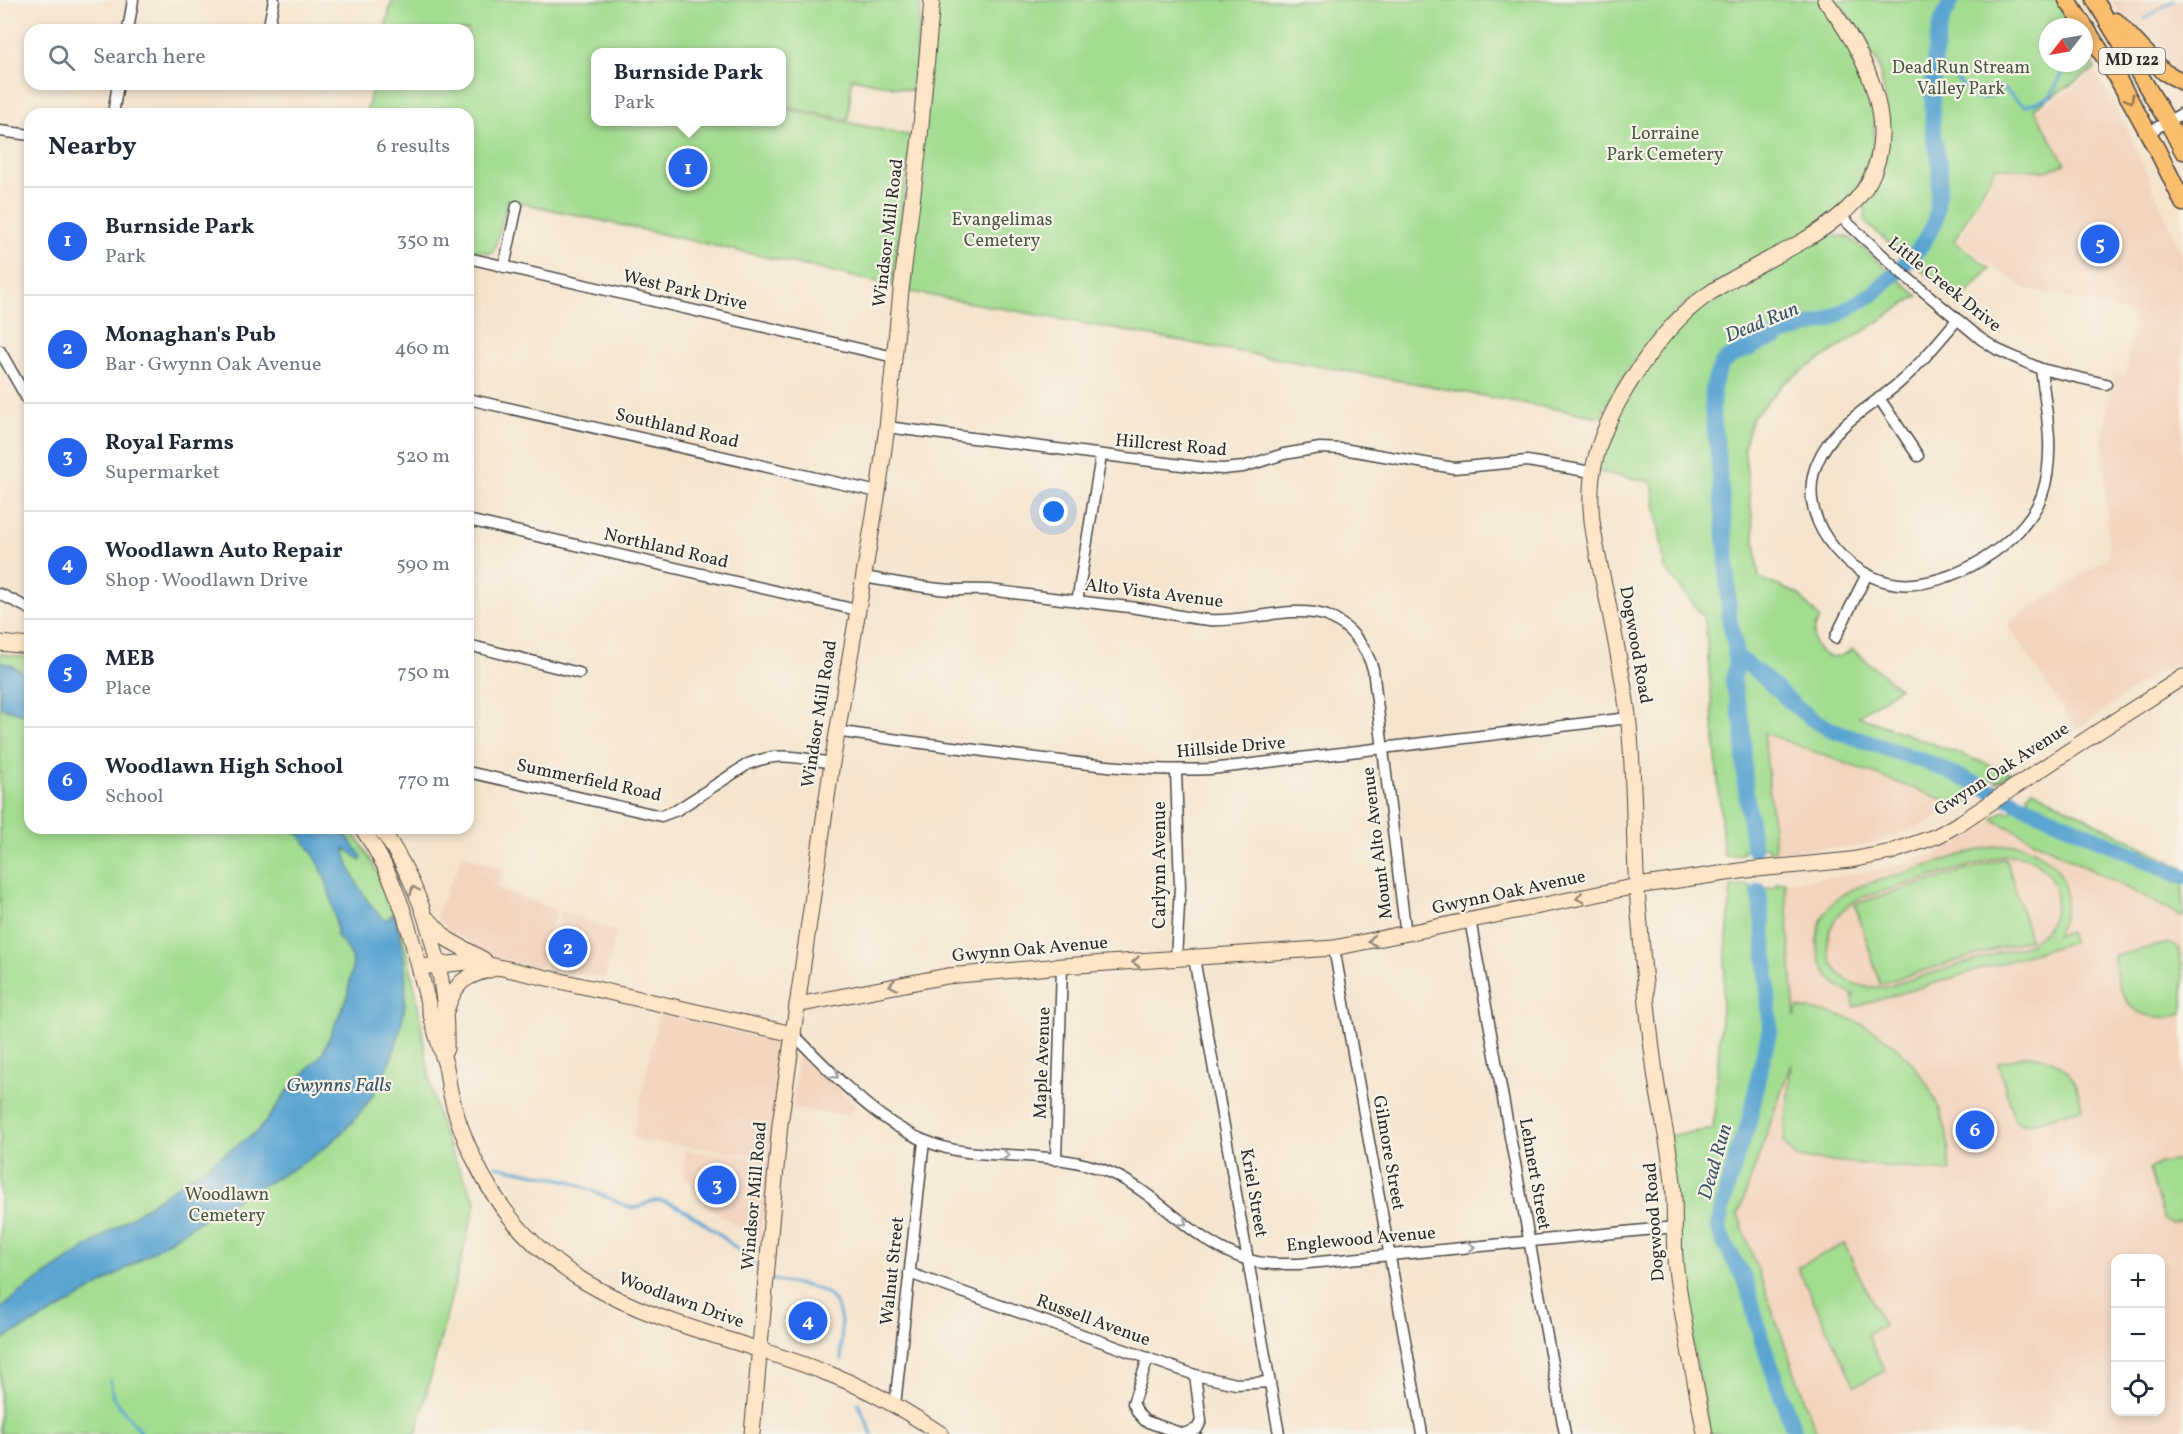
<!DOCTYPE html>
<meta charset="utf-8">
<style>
body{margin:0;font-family:Vollkorn,serif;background:#f2f2f3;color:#1f2937}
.controls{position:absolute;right:18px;bottom:18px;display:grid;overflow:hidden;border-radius:12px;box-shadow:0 3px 9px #0003}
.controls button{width:54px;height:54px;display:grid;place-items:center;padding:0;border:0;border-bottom:2px solid #e0e1e3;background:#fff;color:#1f2937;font:30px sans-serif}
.compass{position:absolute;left:2039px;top:18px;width:54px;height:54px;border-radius:50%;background:#fff;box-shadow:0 3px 9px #0003;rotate:239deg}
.you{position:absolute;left:1054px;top:512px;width:21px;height:21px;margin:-15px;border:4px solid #fff;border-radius:50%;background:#1a73e8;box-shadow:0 0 0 9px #1a73e833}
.badge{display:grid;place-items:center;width:39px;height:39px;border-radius:50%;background:#2563eb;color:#fff;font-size:20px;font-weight:700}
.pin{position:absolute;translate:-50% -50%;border:3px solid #fff;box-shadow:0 2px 6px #0006}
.popup{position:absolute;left:591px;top:48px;width:195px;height:78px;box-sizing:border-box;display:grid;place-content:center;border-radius:12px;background:#fff;filter:drop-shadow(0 2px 4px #0005);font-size:20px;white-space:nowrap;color:#747a83}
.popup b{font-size:22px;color:#1f2937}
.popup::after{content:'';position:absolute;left:50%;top:100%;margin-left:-12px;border:12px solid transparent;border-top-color:#fff}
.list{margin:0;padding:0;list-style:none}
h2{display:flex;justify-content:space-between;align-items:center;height:78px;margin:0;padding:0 24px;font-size:26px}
h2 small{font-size:20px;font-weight:400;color:#747a83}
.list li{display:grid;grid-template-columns:39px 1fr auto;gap:18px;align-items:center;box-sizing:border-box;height:108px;padding:0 24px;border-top:2px solid #e0e1e3}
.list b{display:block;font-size:22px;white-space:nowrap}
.list p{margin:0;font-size:20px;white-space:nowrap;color:#747a83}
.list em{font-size:20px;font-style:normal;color:#747a83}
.icon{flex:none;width:33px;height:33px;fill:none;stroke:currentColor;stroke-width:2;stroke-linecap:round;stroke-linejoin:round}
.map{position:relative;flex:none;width:2183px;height:1434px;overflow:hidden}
.search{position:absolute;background:#fff;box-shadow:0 3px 9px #0003;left:24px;top:24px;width:450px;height:66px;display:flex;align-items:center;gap:15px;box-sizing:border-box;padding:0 21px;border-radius:18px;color:#747a83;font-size:22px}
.panel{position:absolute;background:#fff;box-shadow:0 3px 9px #0003;left:24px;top:108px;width:450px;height:726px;border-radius:18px}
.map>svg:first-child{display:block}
</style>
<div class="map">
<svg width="2183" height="1434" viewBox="0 0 2183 1434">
<rect width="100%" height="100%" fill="#f7f3e8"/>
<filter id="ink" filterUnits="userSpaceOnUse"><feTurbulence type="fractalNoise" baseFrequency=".0167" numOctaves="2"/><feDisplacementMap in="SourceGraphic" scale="12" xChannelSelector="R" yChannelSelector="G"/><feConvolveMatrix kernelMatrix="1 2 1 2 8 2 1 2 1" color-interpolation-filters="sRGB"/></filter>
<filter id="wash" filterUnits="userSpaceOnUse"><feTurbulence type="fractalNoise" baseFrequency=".008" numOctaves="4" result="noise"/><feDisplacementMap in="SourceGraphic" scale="24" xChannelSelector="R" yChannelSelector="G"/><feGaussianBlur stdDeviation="1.35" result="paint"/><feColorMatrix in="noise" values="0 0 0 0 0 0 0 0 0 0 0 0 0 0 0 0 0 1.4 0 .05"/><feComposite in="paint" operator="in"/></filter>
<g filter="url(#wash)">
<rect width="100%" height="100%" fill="#f5e5cf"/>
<!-- built -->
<g fill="#f3d4be" fill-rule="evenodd">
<path d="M2110,0h73v106l-41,-65z"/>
<path d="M2095,70l30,54 58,132v405l-34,16 -72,53 -70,-106 102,-67 -6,-121 11,-62 12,1 7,-59 -21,-8 -88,-20 -65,-47 39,-73 47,3 20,-7 -29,-54 43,-25z"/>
<path d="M1764,733l75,29 121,44 -35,18 -51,19 -14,3 -84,6 -1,-1z"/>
<path d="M1992,819l191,98v517h-366l-79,-219 59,-170 -12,-163 51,-5 66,-12 29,-9 25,-12 28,-17zM2116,1258h44v154h-44z"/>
<path d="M463,855l41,14 -8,19 60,22 -16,59 -54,-15 -40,-26 -10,-13z"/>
<path d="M561,911l55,21 -11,46 -56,-10z"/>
<path d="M659,1013l116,29 5,8 -10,107 -138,-18z"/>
<path d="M805,1056l51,50 -9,9 -54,-6 4,-51z"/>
<path d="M686,1150l83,10 -9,81 -3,1 -50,-37 -23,-30z"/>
</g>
<!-- green -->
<g fill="#a2dd90" stroke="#66845e" stroke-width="1.5" fill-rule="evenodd">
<path d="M392,0h529l-7,91 -62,-13 -4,42 -67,-14v-54h-186v70h186v-14l131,28 -20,149 -384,-85 -14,51 -4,2 -22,-4v-135h-102l7,-30h95v-54h-83z"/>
<path d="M937,0h881l27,38 30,71 -2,45 -16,37 -22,23 -148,88c-36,33 -64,72 -87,115l-695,-126z"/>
<path d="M1836,0h221l18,27h-27v36h36v-12l11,18 -61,39 31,56 -20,7 -49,-4 -42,74 36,27 -26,29 -9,1 -3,-2 -84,-71 -4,-7 2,-8 -10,-9 27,-57 3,-43 -8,-37 -20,-36z"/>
<path d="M1829,227l7,10 6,-1 8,2 68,58 -133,86 -33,36 -8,29 15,131 39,16 22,25c-19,25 8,51 32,30l47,39 -41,28 153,57 -14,9 -3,-3 -21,14 2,4 -15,9 -196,-73 11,118 -6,1 -1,-5 -25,3v4l-19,2 -19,-237 -40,-51 -13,-86 -59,-11 16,-50 72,-105z"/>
<path d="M0,654l30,4v170h320c41,57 56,109 68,178 6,33 9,67 17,99 8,35 25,65 41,96l-60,233h-416z"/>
<path d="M2033,790l150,78v49l-191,-98 13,-9 3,3 21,-14 -2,-4z"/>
<path d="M2016,844c47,12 62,49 40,91l13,-3 3,10 -217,65 -3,-10 3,-1c-19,-8 -33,-24 -37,-44 -4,-21 5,-44 23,-56 16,-12 41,-16 60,-22 36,-10 78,-28 115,-30zM2006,855c54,-2 68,61 23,89l-143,43c-8,0 -16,1 -23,-1 -48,-10 -46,-73 1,-89z"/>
<path d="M2006,858l24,81 -150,45 -25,-80z"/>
<path d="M1785,882l10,136 2,-10c20,3 40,5 58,13 45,19 77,59 90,105 4,15 4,31 5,46l-153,-14 -13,-15 7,-79 -53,151 79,219h-108l-32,-176 -10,-122 46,-7 18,-242 19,-2 1,5 25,-3v-4z"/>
<path d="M2169,943l9,5 5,21v45c-47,13 -67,-13 -69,-58z"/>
<path d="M2026,1055c37,2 50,19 56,54l-58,16 -9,-5 -17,-57z"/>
<path d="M2174,1161l9,1v58l-11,3 -8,-3 -15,-51 12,-6z"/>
<path d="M1844,1244l40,82 -17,9 18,36 -30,15 -58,-119z"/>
</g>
<!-- water -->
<g fill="#5aa4d2" stroke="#42687e" stroke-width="1.5">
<path d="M0,662l11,3 19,12v39l-30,-9z"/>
<path d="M293,828h48l21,29 -2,3 -15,-12c0,18 25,64 42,72l6,-6c13,33 16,74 9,108 -14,66 -52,115 -111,148 -27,15 -54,27 -80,44 -46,29 -92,60 -139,88 -24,14 -48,25 -72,39v-31l19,-17 239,-162 18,-23 8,-13 38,-41 25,-57 6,-34 -4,-12 -13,-16 1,-4c-7,-44 -13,-70 -44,-103z"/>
</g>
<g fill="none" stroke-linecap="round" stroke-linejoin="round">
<!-- stream -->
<g stroke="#5aa4d2" stroke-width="3">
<path d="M2144,19l30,-19"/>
<path d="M1936,53l7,15 22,19 6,8 9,4 10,-2 3,-6 6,-4c11,4 16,14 26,19l25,-9 13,-24 9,-10"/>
<path d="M496,1166l74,15 61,27c10,1 13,-5 22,-7 24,-7 91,53 108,70"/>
<path d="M771,1279c30,10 65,0 70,43 2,12 -2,26 1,38"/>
<path d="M110,1380l3,17 29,37"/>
<path d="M858,1403l14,31"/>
</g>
<!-- river -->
<g stroke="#5aa4d2" stroke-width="16">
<path d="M1735,655l25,19 34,31 18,14 18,10 99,34 254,114"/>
<path d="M1754,850l-9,-66 -2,-56 -10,-46 3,-16 -1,-20 -6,-29 -2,-54 -9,-108 -6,-45 1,-22 4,-14 6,-12 9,-6 53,-23 43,-13 45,-26 41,-39 11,-15 10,-17 5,-44v-13l-7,-33 -1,-49 4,-39 6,-25 10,-20"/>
<path d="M1759,891l7,66 4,72 -11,45 -10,49 -9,22 -17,58 -5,24 3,10 25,45 15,56 34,96"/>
</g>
</g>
</g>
<g filter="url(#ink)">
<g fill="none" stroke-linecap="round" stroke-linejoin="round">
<defs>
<g id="street">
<path d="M128,30l5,-30"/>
<path d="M268,30l6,-30"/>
<path d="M113,114l5,-30"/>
<path d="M0,131l30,4"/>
<path d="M2149,132l34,-19"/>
<path d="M1840,216l64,59 77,64 17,11 43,19 65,15"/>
<path d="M468,258l426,99"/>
<path d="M504,267l13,-61"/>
<path d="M1957,320c-18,21 -36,44 -58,63 -29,25 -65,41 -81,78 -25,54 26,117 80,123 51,5 126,-40 144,-89 14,-40 4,-85 -1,-126"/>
<path d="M0,351l30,53"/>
<path d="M1879,398l39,58"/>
<path d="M468,399l410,93"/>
<path d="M887,427l318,41 18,1 20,-2 41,-13 36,-6 23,1 111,19 73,-7 65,11"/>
<path d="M468,520l389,90"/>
<path d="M863,577c25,4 51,9 76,12 17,2 33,0 50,1 47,6 93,12 140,17 27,3 53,11 80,13 37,3 83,-16 118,-4 23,9 39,31 46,53l33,266"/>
<path d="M0,594l30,15"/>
<path d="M1077,602l24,-146"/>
<path d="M1835,638l32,-64"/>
<path d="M468,645l111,28"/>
<path d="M837,731c56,9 112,15 168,23 69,9 136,18 206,15l417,-51"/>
<path d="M1176,771l4,116 -4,72"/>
<path d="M468,772l193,44 16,-6 71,-46c32,-13 51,-6 84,-1"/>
<path d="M1470,920l95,514"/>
<path d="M1334,948l88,486"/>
<path d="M1194,958l85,476"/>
<path d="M793,1034c50,49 100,109 174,118 45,5 102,2 144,21 50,22 84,72 138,87 16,5 33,4 50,4l376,-37"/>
<path d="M1056,1160l6,-194"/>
<path d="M909,1273l286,102 41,9 34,-2"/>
<path d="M1148,1358l-15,45 5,10 7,8 38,13 14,-5 4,-8 -6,-46"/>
<path d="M895,1405l29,-264"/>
</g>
<g id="secondary">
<path d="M0,643l30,3"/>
<path d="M362,828c41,58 52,120 69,187 4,16 9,32 14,48 3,10 3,21 6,32 5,22 13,43 23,64 70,150 214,161 350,213 41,15 81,38 117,62"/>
<path d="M380,828c44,59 68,148 66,221"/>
<path d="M429,920l18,19 37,21"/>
<path d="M420,967l48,-5 13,1 312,71"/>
<path d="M797,1005l150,-29 115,-10 272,-18 303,-62 110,-16 104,-10 40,-8 46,-16 23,-13 139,-92 84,-54"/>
<path d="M446,1011c10,-32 20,-35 50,-43"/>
<path d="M752,1434l28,-310 52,-361 46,-271 9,-65 14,-136 19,-154 12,-137"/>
<path d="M1705,1434c-10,-55 -22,-109 -29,-165 -4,-31 1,-63 -4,-95 -4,-37 -14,-73 -18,-110 -8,-57 -12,-116 -17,-174 -4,-58 -2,-117 -9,-175 -5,-39 -13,-78 -21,-117 -10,-47 -24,-94 -11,-141 13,-53 66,-131 111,-162 41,-29 90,-45 130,-77 79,-61 37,-154 -12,-218"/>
</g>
<g id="primary">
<path d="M2067,0c44,64 83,131 116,203"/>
<path d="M2095,0l73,122 15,29"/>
<path d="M2116,21l48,51 19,10"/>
</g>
</defs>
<!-- street casing -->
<use href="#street" stroke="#494744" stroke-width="13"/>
<!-- secondary casing -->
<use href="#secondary" stroke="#494744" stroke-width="17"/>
<!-- primary casing -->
<use href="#primary" stroke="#494744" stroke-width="19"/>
<!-- street -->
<use href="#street" stroke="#fff" stroke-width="10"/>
<!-- secondary -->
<use href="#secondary" stroke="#fde5c5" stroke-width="15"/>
<!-- primary -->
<use href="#primary" stroke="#fbbe6e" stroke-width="16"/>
</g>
<!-- one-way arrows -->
<defs><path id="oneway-chevron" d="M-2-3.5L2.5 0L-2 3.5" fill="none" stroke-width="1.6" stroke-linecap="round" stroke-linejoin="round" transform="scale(1.5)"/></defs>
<use stroke="#93744c" href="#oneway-chevron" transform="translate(2130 99) rotate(60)"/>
<g stroke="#948878">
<use href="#oneway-chevron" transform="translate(414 890) rotate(-115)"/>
<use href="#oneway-chevron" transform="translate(1580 898) rotate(168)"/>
<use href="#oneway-chevron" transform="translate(1372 941) rotate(169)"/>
<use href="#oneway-chevron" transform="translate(1136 962) rotate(176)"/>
<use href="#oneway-chevron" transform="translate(893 985) rotate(168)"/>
</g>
<g stroke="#a0a0a0">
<use href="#oneway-chevron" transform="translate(835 1075) rotate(44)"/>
<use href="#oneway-chevron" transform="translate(1006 1155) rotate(5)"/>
<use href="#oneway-chevron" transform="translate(1183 1222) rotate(37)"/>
<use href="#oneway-chevron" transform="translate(1471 1247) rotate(-5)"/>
</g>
</g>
<g text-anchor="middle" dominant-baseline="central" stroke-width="4.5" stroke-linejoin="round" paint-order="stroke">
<!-- shield labels -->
<rect fill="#f7f3e8" stroke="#686764" stroke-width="1.5" x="2099" y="48" width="66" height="26" rx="4.5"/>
<g font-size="16" font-weight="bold" fill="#2b2b2b">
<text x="2132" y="61">MD 122</text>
</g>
<!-- park labels -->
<g font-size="18" fill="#495844" stroke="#f7f3e8">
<text x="1961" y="68">Dead Run Stream<tspan x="1961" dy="21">Valley Park</tspan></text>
<text x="1665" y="134">Lorraine<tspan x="1665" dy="21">Park Cemetery</tspan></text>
<text x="1002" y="220">Evangelimas<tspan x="1002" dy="21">Cemetery</tspan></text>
<text x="227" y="1195">Woodlawn<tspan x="227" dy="21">Cemetery</tspan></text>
</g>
<!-- street labels -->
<g font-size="18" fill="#2b2b2b" stroke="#f7f3e8">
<text transform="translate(889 233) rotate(-83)">Windsor Mill Road</text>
<text transform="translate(1944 285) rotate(39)">Little Creek Drive</text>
<text transform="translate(685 291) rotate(13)">West Park Drive</text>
<text transform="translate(677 429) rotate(13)">Southland Road</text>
<text transform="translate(1171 446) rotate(5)">Hillcrest Road</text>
<text transform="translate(666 549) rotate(13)">Northland Road</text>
<text transform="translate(1154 594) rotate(7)">Alto Vista Avenue</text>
<text transform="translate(1635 645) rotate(80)">Dogwood Road</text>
<text transform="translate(820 714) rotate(-81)">Windsor Mill Road</text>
<text transform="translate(1231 748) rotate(-5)">Hillside Drive</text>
<text transform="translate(2002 770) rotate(-33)">Gwynn Oak Avenue</text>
<text transform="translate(589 781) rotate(12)">Summerfield Road</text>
<text transform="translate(1378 843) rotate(-97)">Mount Alto Avenue</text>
<text transform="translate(1160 865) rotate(-90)">Carlynn Avenue</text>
<text transform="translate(1509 893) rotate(-12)">Gwynn Oak Avenue</text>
<text transform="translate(1030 950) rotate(-5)">Gwynn Oak Avenue</text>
<text transform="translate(1043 1063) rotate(-88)">Maple Avenue</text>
<text transform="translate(1388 1153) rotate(80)">Gilmore Street</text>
<text transform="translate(1534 1174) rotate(80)">Lehnert Street</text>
<text transform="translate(1253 1193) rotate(80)">Kriel Street</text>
<text transform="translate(755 1196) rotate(-85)">Windsor Mill Road</text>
<text transform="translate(1655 1222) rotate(-94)">Dogwood Road</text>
<text transform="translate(1361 1240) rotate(-5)">Englewood Avenue</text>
<text transform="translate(893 1271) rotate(-84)">Walnut Street</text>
<text transform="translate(681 1301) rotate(20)">Woodlawn Drive</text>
<text transform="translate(1093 1321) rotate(20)">Russell Avenue</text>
</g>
<!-- water labels -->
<g font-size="20" font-style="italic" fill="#3b5565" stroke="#f7f3e8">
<text transform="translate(1762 323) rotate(-22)">Dead Run</text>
<text x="339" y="1086">Gwynns Falls</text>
<text transform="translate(1716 1162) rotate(-74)">Dead Run</text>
</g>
</g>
</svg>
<div class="controls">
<button>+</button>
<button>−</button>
<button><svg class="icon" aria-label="locate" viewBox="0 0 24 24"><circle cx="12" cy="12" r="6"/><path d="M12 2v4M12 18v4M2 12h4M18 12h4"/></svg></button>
</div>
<svg class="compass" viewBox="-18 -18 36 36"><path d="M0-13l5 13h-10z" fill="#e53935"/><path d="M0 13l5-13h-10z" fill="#747a83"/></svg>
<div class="you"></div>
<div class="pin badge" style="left:688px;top:168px">1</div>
<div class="popup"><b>Burnside Park</b>Park</div>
<div class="pin badge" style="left:568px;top:948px">2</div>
<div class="pin badge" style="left:717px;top:1185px">3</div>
<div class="pin badge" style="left:808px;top:1321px">4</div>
<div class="pin badge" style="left:2100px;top:244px">5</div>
<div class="pin badge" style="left:1975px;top:1130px">6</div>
<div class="search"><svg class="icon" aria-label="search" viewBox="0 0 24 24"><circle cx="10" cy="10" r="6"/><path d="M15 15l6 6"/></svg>Search here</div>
<section class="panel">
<h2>Nearby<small>6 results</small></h2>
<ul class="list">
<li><span class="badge">1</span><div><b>Burnside Park</b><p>Park</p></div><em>350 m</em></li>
<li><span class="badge">2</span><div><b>Monaghan's Pub</b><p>Bar · Gwynn Oak Avenue</p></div><em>460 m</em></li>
<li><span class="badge">3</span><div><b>Royal Farms</b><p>Supermarket</p></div><em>520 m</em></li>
<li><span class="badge">4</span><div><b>Woodlawn Auto Repair</b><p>Shop · Woodlawn Drive</p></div><em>590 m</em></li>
<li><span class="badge">5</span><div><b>MEB</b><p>Place</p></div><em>750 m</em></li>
<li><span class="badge">6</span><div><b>Woodlawn High School</b><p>School</p></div><em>770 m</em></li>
</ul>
</section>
</div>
